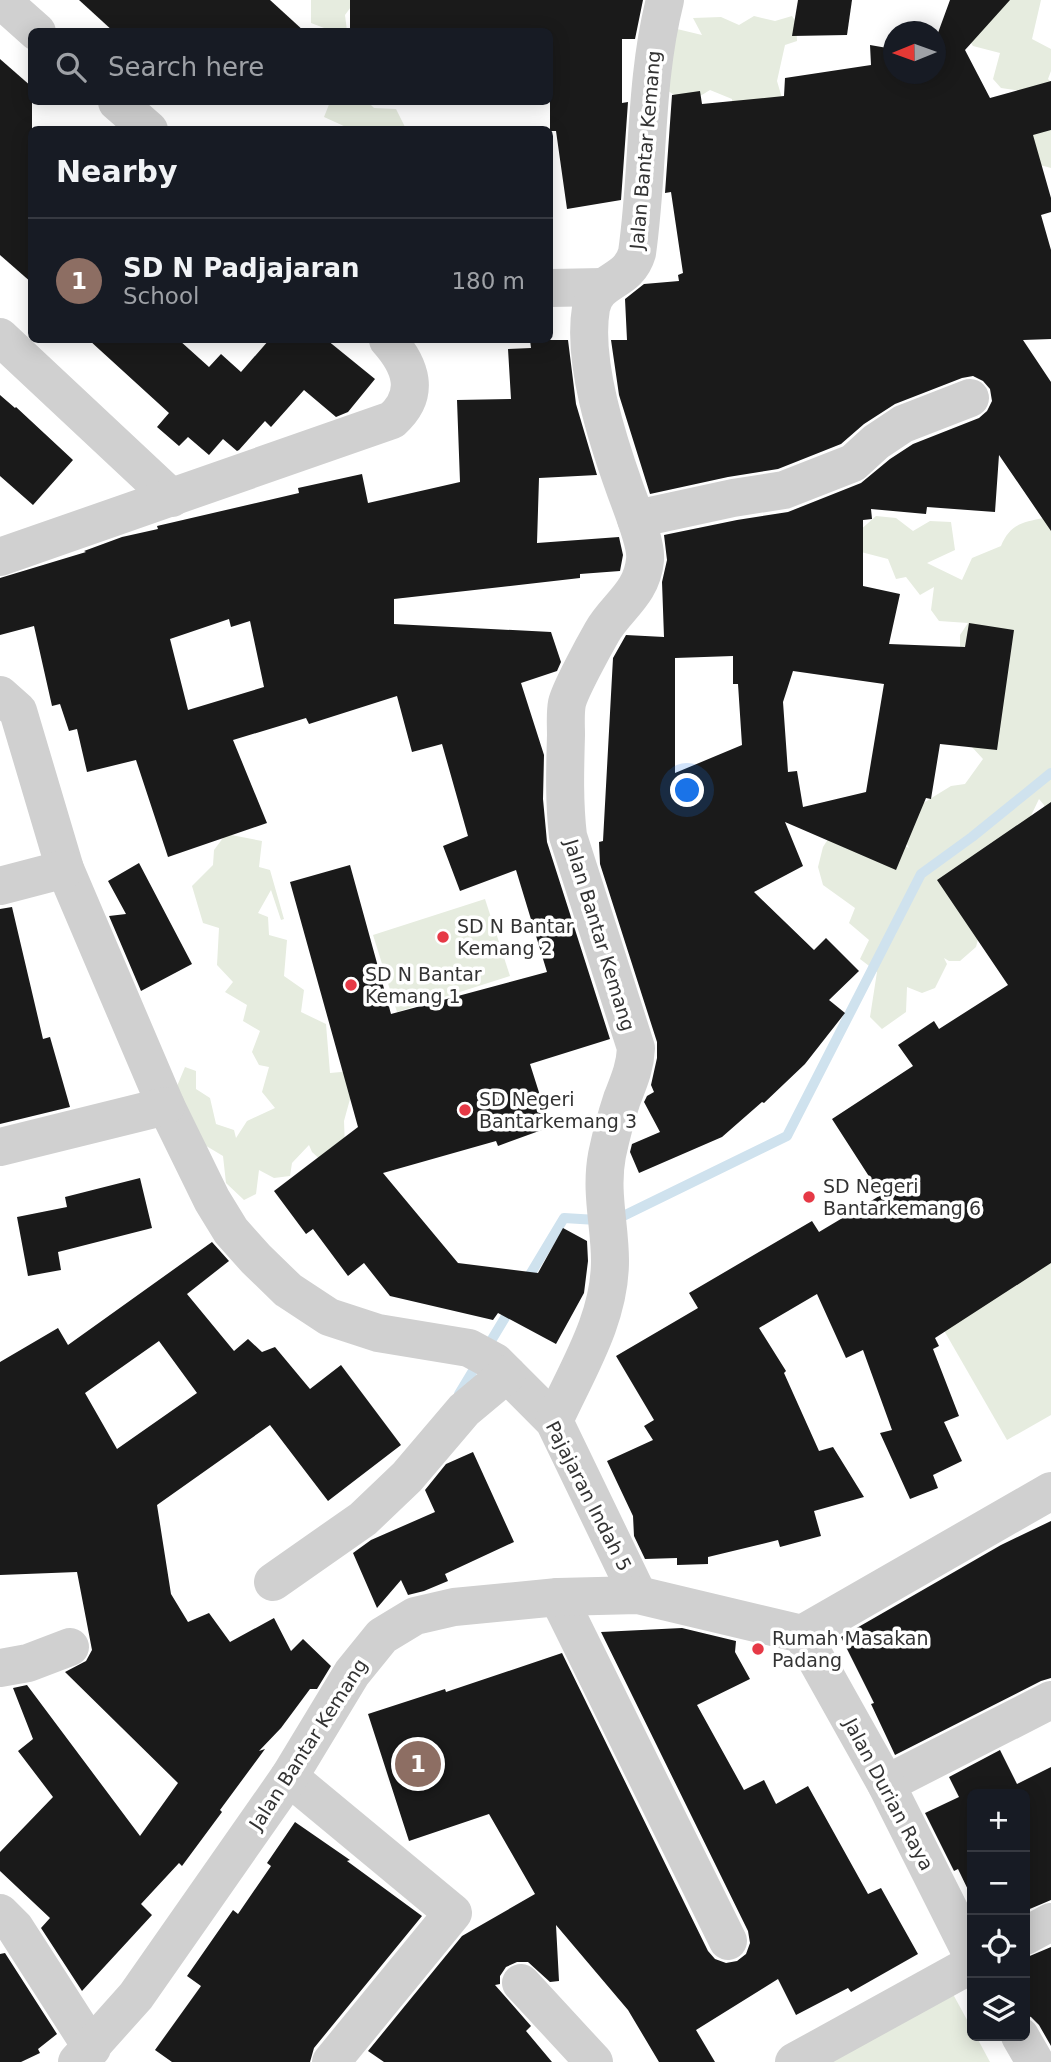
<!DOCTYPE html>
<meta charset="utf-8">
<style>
body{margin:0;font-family:"DejaVu Sans",sans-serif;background:#20242c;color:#f1f3f6}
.controls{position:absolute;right:21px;bottom:21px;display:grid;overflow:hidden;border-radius:10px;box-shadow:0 4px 18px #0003}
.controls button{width:63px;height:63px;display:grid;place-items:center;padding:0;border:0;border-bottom:2px solid #363941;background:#171b24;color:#f1f3f6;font:35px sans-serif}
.compass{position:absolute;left:883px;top:21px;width:63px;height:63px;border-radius:50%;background:#171b24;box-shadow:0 4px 18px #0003;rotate:269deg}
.you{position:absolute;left:688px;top:791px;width:24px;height:24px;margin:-18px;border:5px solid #fff;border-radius:50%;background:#1a73e8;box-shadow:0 0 0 10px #1a73e833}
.badge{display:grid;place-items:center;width:46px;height:46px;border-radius:50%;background:#b45309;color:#fff;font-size:23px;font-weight:700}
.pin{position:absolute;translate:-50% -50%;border:4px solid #fff;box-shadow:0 2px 7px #0006}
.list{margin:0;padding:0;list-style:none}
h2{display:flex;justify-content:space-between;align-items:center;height:91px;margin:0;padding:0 28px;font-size:30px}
h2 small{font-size:23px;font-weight:400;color:#9ea1a6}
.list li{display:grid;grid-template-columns:46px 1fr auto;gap:21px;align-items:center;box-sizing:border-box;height:126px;padding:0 28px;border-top:2px solid #363941}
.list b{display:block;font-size:26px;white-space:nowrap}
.list p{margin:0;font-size:23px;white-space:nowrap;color:#9ea1a6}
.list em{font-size:23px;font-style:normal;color:#9ea1a6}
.icon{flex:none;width:38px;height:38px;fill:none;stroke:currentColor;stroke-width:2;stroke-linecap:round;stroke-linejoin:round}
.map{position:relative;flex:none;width:1051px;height:2062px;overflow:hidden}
.search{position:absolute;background:#171b24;box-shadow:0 4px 18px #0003;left:28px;top:28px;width:525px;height:77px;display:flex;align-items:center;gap:18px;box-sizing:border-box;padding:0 24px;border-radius:10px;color:#9ea1a6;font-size:26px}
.panel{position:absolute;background:#171b24;box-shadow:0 4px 18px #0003;left:28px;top:126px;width:525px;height:217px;border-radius:10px}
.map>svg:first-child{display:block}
</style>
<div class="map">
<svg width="1051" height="2062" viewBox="0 0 1051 2062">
<rect width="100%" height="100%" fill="#fff"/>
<!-- green -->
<g fill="#e6ecdf">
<path d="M311,0h45l-11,15 2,16h-15l-21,-8z"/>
<path d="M976,0h65l-9,39 19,10v22l-3,8 3,3v86l-11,-3 -19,-74 -20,-3 -8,-9 7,-26 -27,-7 -7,-10z"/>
<path d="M754,16l21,5 17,-5 4,6 1,19 -12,4 -8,36 7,24 -51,7 -1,-13 -22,-9c-21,14 -30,10 -49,-4l16,-57 25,6 -9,-17 28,-1 18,8z"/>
<path d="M330,102h38l6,6 22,1 10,20h-59l-1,-2 -22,-10z"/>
<path d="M876,516l20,2 17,13 17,-10 21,1 4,28 -28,13 35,17 10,-22 29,-12c9,-22 22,-24 43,-28l7,5v293h-4l-3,-11 -5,-6 -53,110 -10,38 -16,14h-11l-5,-3 3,6 -12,24 -13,5 -15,-6 -1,25 -24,17 -12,-12 7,-45 -17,-13 9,-19 -20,-17 6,-15 -32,-23 -5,-18 5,-20 11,-17 18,-8 57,26 -6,-12 4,-23 44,-27 14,-2 18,-25 -12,-13 -11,-86v-25l8,-12 -29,-2 -8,-11 3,-23 -14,8 -14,-18 -10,2 -8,-20 -27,-7 -3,-20z"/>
<path d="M226,834l36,7 -3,26 11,3 14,49 -3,1 -10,-30 -13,23 10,4 1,18 18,5 -3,36 20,14 -3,22 25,12 4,49 22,-2 4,6 -12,44 1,27 -20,16 -13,-12 -3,-7 -17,18 -2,13 -16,2 -15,-8 -3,24 -12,6 -18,-17 -3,-27 -40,-24 -8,-41 10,-24 11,4v18l14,9 6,26 18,6 2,8 11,-17 28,-13 -13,-16 7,-25 -10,-2 -7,-13 8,-21 -17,-10 4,-16 -22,-13 8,-10 -16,-17 2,-37 -16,-5 -11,-37 21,-21 1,-15z"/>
<path d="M485,899l25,77 -113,36 -24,-77z"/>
<path d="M1051,1174v241l-44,25 -103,-179z"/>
<path d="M948,1985l24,44v7h4l14,26h-172z"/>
</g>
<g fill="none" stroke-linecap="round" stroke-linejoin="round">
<!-- stream -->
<g stroke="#cfe2ee" stroke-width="10">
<path d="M525,1283l39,-65 49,3 174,-85 134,-262 51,-37 79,-64"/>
<path d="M459,1394l53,-88"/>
</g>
</g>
<!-- building -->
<g fill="#1a1a1a" fill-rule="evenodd">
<path d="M79,0h191l35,32h-191z"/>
<path d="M350,0h293l-8,39h-13v64l6,-1 -7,98 -54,9 -11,-78h-6v-99h-200z"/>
<path d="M798,0h54l-5,35 -55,1z"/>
<path d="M950,0h60l-45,50 25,48 61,-17v49l-18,5 18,63v14l-10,3 10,35v89l-28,1 28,42v149l-52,-76 -4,57 -68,-5 -1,7 -55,-5 1,10 -9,1v66l37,8 -11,50 76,3 4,-24 45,7 -17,120 -57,-6 -9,55 -5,-1 -30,72 -111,-48 18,44 -49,26 60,58 12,-12 33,33 -30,29 16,13 -40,51 -41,39 -2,-1 -40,35 -83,36 -9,-21 2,-8 28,-12 -16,-30 3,-6 7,-4 -3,-7 6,-27v-16l-57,-178 -1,-22 4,-1 10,-183 13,-23 38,2 -2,-55 5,-22 -3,-25 73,-15 51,-8 73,-29 29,-24 23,-15 66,-26 8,-7 5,-10 -2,-12 -7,-8 -10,-5 -11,2 -67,26 -31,20 -23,20 -63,25 -50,8 -78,17 -31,-99 -8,-55h16l-2,-41 19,-15 35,-3 -1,-6 5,-2 -12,-81 -6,1 7,-98 28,-4 2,13 82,-8 1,-18 86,-13 -1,-20 23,4v25h42v-33zM733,656v28h5l4,61 -67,28v-115zM793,671l91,13 -18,108 -63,15 -6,-36 -9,1 -5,-70z"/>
<path d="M0,59l32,28v196l-32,-28z"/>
<path d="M89,340h90l30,27 12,-13 20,18 28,-32h58l48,39 -27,33 -12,5 -32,-27 -33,37 -6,-6 -26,29 -2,1 -14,-12 -14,16 -21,-18 -9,9 -22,-19 12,-14z"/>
<path d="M530,340h38l8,64 21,71 -58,3 -2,65 82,-6 4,18 -3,16 -40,3v4l-186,21v25l157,8 10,30 -4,9 -36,12 23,72 -1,44 4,43 63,197 -80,25 20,63 -52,19 -2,-5 -113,32 75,90 80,10 25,-45 24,13 1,20 -4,32 -28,51 -58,-31 -5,7 -103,-24 -26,-33 -16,13 -35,-47 -7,5 -32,-43 84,-64 -68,-245 60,-17 41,149 156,-42 -31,-102 -56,21 -17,-45 25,-10 -26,-92 -30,8 -15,-56 -88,28 -3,-6 -73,22 34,83 -99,34 -32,-97 -49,12 -10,-43 -8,2 -9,-27 -8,2 -18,-80 -34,9v-57l86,-26 -2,-1 38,-14 36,-8 -1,-3 142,-33 -1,-5 64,-14 6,29 92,-21 -3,-82 54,-1 -3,-50 23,-1zM229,619l2,8 19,-6 14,66 -76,23 -18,-71z"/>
<path d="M0,395l15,13 1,-1 57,53 -40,45 -33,-29z"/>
<path d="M1051,802v461l-116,75 4,8 -6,3 26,67 -15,6 18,39 -29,14 5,13 -28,11 -30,-66 12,-3 -29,-80 -17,8 -29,-64 -58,34 27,43 -2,2 35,78 14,-4 31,50 -50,14 7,25 -41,11 -2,-7 -70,17v7l-31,1v-7l-32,1 -11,-23 -1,-20 -26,-55 46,-21 -9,-14 10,-6 -38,-64 82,-48 -9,-15 123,-72 7,11 62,-37 -49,-76 81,-53 -15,-21 36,-24 5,8 69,-44 -71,-105z"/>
<path d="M139,863l53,101 -51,27 -32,-75 17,-2 -18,-33z"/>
<path d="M12,907l31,132 7,-2 20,70 -70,17v-215z"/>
<path d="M140,1178l12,50 -94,24 3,18 -33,6 -11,-59 50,-10 -2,-10z"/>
<path d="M212,1242l17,19 -42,33 47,57 14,-12 14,13 13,-5 35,42 31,-24 60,80 -73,56 -58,-76 -113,80 14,89 17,28 21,-9 21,29 44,-24 17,33 12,-12 28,27 -14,23h-7l-29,39 -22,23 6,-2 -45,61 2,2 -40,54 -3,-3 -38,41 11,11 -70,76 -41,-63 9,-10 -50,-47v-19l53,-55 -35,-46 15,-12 -20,-51 14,-3 113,151 38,-53 -113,-111 21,-11 6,-11 -15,-78 -77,3v-213l58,-34 10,17zM159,1341l38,52 -80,56 -32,-56z"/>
<path d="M473,1452l41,90 -69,32 3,7 -24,10 -16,4 -7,-15 -24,28 -24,-55 18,-13 64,-28 -10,-22 21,-26z"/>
<path d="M1051,1521v157l-10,3 -146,74 -24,-51 3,-1 -33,-66 160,-92z"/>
<path d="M682,1628l54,13 -1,11 15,27 -53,26 47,85 20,-10 12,24 32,-18 60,108 13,-6 37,66 -67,38 -3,-4 -52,27 -18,-36 -82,51 19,32h-56l-31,-52 -72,-85 3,56 -9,1 -22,-20h-11l-11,5 -6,9v8l-5,1 36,41 -5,5 26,31h-168l-16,-11 94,-115 73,-42 -46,-80 -80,27 -41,-127 77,-25 1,3 116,-39 146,298 7,8 11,4 11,-2 9,-7 4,-11 -2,-12 -147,-299z"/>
<path d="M1000,1750l17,34 34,-17v133l-26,11v-117h-53v104l-14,-29 -4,2 -29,-58 34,-16 -10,-20z"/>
<path d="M295,1822l55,38 -3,1 75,55 -108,132 -4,14h-138l-17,-12 46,-64 -14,-10 46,-66 5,4 33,-48 -4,-3z"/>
<path d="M1051,1947v99l-12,-21 -8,-8 -6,-2v-57z"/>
<path d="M5,1953l52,81 -19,15 2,4 -19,9h-21v-108z"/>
</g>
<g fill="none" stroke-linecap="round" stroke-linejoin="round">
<!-- minor -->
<g stroke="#d0d0d0" stroke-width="38">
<path d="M1,0l36,32"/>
<path d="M117,102l32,28"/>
<path d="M550,288l53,-1"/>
<path d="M0,337l172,161"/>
<path d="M636,519l97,-21 51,-8 69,-27 23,-21 27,-18 67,-26"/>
<path d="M0,557l392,-137c29,-26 19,-54 -4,-80"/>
<path d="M0,695l18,16 47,158 101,237 46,94 19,31 25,28 32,31 41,27 49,16 91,15 26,14 59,59 84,174"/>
<path d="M0,886l65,-17"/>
<path d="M0,1147l166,-41"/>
<path d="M554,1421c23,-51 56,-102 56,-160 0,-36 -10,-69 -3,-106 4,-19 9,-38 15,-56 7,-18 13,-31 14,-51l-68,-212c-4,-34 -3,-67 -2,-101 0,-10 -1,-22 1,-32 3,-13 27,-57 35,-71 14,-25 40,-38 43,-72 2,-16 -14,-54 -20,-71 -18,-50 -43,-128 -34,-181 6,-30 37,-24 46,-55 12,-84 7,-170 28,-253"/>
<path d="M273,1582l90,-63 44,-42 57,-67 43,-36"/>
<path d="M558,1597l170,344"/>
<path d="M0,1668l28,-5 42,-16"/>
<path d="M289,1777l164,136 -122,149"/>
<path d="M886,1784l165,-84"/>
<path d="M0,1913l15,15 77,120"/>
<path d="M1025,1936l26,-14"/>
<path d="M521,1983l73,79"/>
<path d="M794,2062l178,-98"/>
</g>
<!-- tertiary -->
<g stroke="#d0d0d0" stroke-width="38">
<path d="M802,1634l84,150 86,171"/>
<path d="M802,1634l249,-143"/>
<path d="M1020,2036l15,26"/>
<path d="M77,2062l59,-66 153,-219 63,-104 30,-37 33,-20 39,-9 104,-10 80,-2 164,39"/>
</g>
</g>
<!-- markers -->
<g fill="#e63946" stroke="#fff" stroke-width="2.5">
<circle cx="443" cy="937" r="7"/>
<circle cx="351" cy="985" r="7"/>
<circle cx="465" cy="1110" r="7"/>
<circle cx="809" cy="1197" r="7"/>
<circle cx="758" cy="1649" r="7"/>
</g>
<g text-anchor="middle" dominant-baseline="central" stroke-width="7" stroke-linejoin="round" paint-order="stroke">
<!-- street labels -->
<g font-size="19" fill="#333" stroke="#fff">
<text transform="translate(645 150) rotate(-85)">Jalan Bantar Kemang</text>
<text transform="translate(600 935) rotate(73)">Jalan Bantar Kemang</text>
<text transform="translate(589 1496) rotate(63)">Pajajaran Indah 5</text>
<text transform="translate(308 1744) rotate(-57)">Jalan Bantar Kemang</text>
<text transform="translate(889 1794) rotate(62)">Jalan Durian Raya</text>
</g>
<!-- poi labels -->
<g font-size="19" fill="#333" stroke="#fff" text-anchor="start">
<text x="457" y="926">SD N Bantar<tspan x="457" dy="22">Kemang 2</tspan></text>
<text x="365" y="974">SD N Bantar<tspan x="365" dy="22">Kemang 1</tspan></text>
<text x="479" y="1099">SD Negeri<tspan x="479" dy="22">Bantarkemang 3</tspan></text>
<text x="823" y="1186">SD Negeri<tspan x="823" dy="22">Bantarkemang 6</tspan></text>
<text x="772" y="1638">Rumah Masakan<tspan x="772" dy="22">Padang</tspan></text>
</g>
</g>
</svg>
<div class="controls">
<button>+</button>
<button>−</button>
<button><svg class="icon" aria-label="locate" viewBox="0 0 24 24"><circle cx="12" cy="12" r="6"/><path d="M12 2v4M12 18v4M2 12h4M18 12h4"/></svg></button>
<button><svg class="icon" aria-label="layers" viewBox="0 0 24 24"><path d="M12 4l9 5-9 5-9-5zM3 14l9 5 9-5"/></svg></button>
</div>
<svg class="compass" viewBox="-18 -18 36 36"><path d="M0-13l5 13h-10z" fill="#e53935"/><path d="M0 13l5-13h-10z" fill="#9ea1a6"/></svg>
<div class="you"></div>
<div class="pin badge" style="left:418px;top:1764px;background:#8d6e63">1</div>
<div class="search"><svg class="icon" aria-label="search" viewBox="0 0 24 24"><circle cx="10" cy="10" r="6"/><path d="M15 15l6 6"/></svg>Search here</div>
<section class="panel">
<h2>Nearby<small></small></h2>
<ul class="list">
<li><span class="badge" style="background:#8d6e63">1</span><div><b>SD N Padjajaran</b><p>School</p></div><em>180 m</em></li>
</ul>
</section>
</div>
